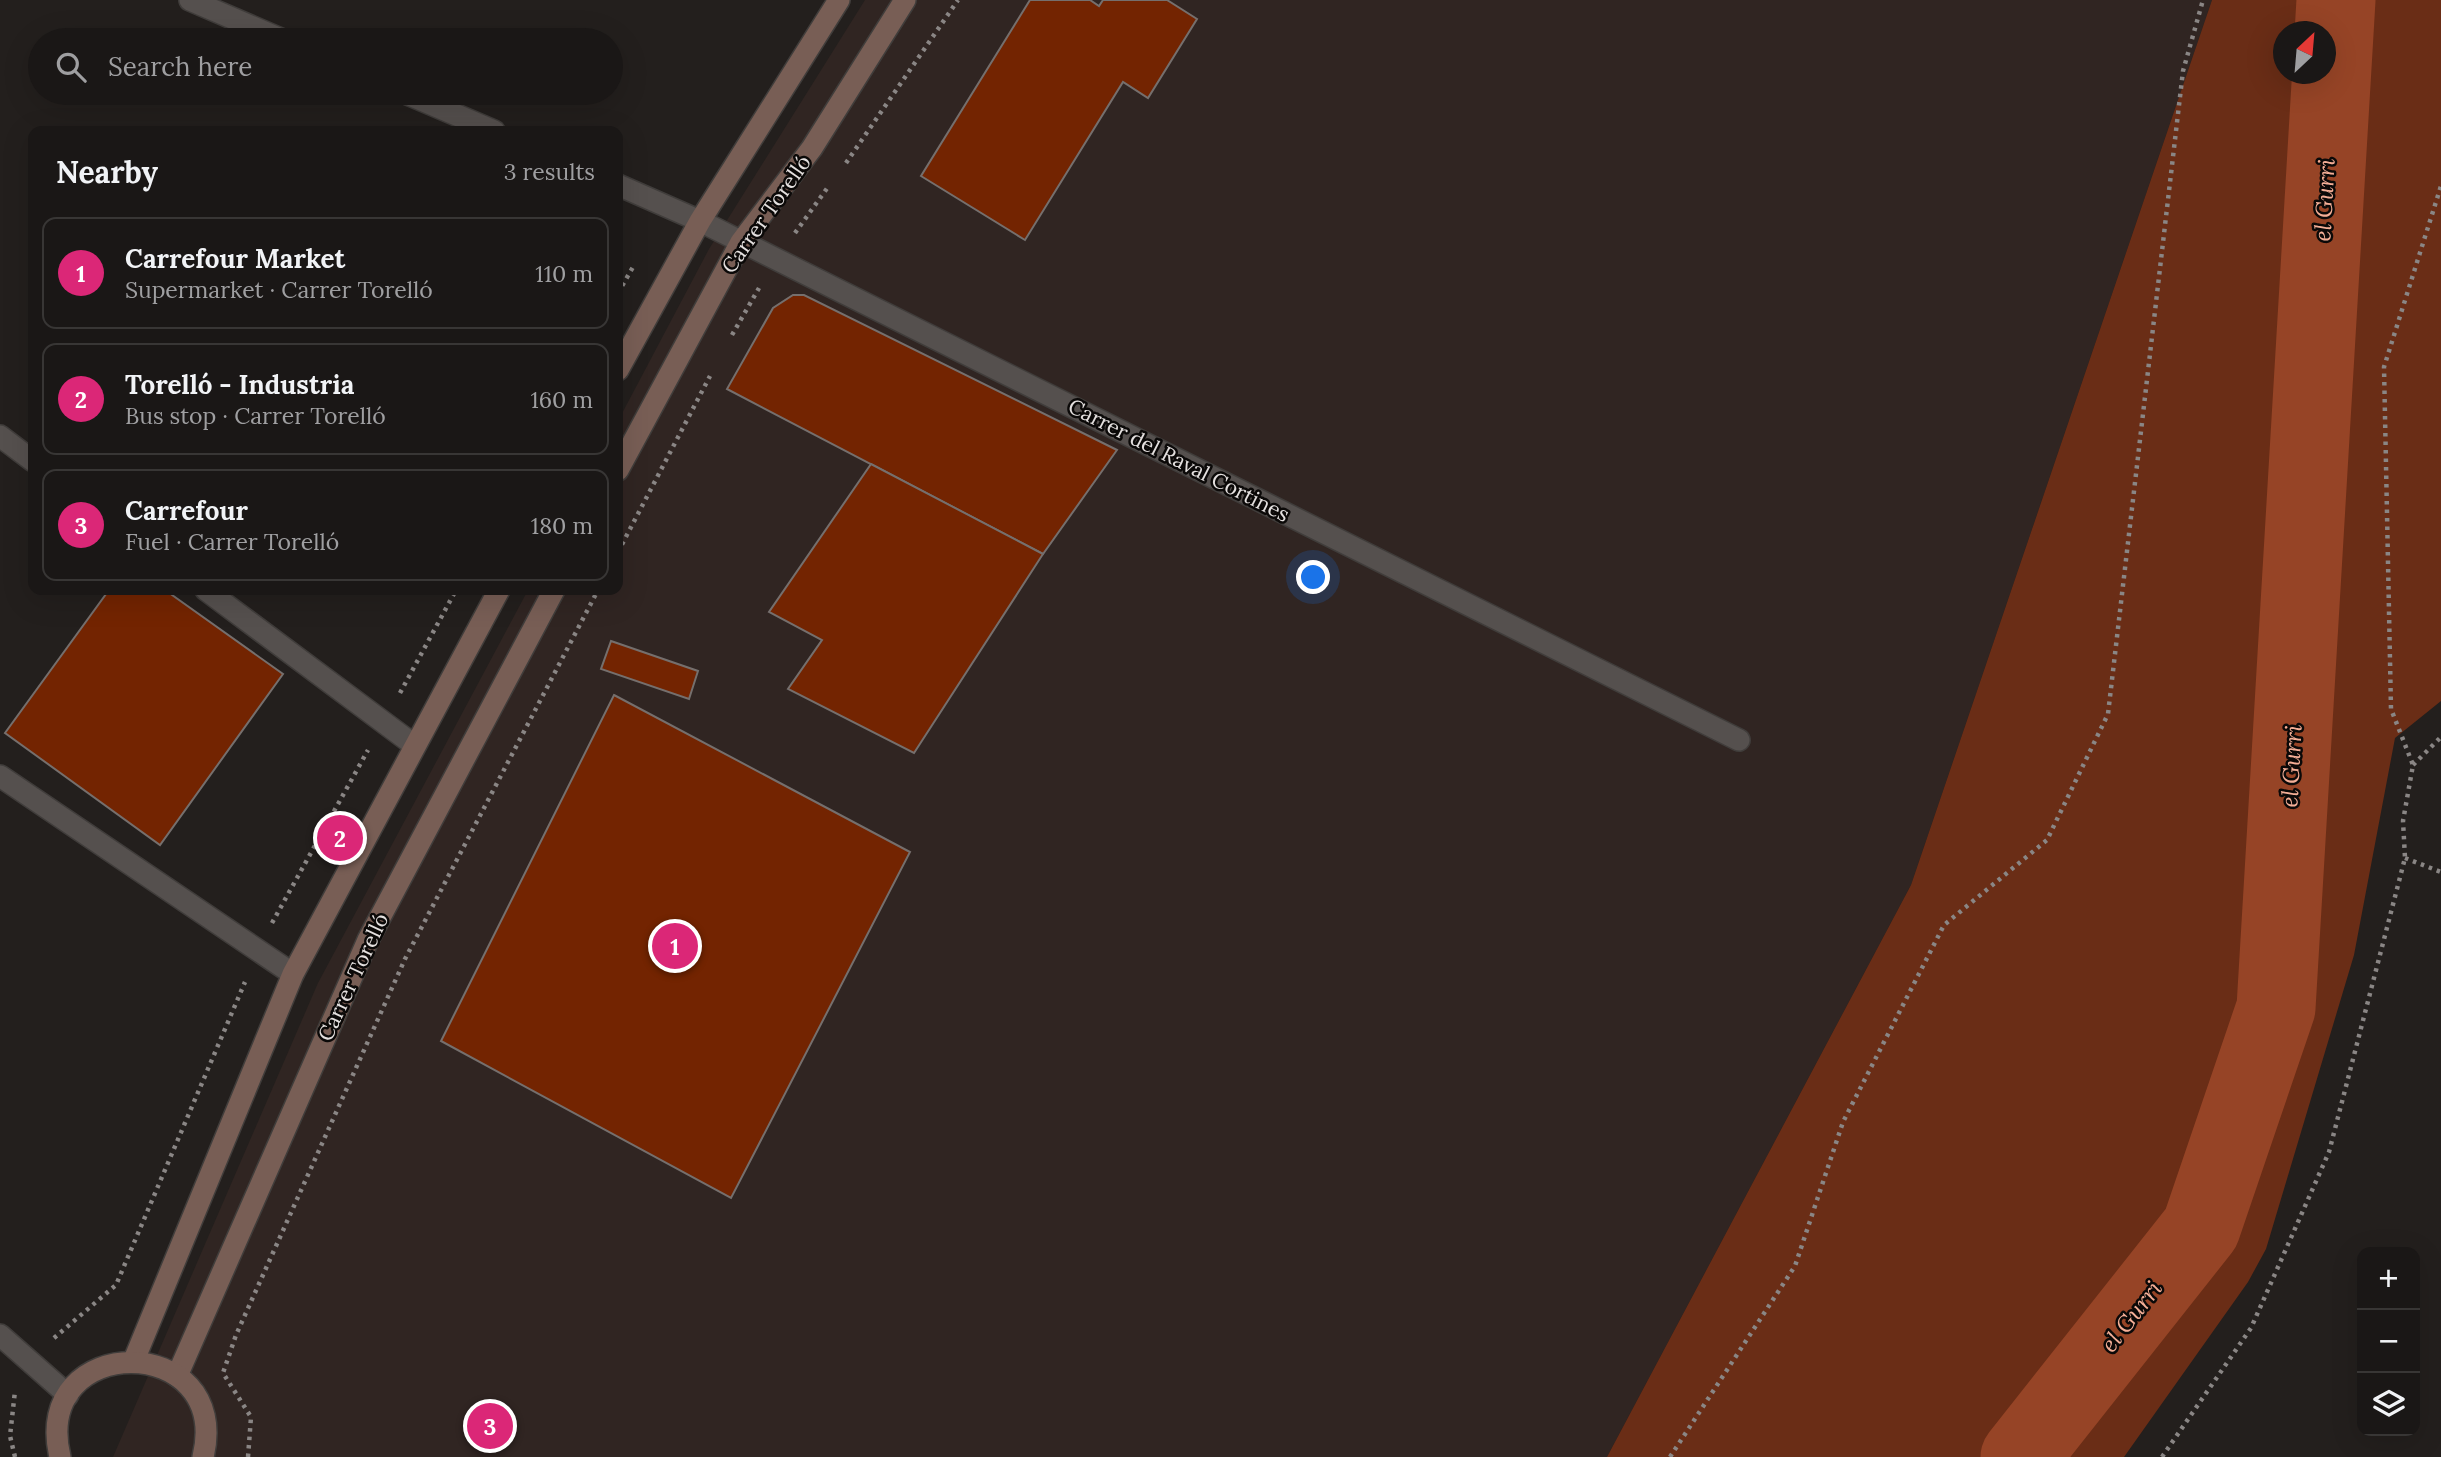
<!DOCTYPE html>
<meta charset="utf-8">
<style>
body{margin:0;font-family:Lora,serif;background:#272423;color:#f1f3f6}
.controls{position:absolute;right:21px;bottom:21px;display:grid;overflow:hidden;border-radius:14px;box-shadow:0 7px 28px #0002}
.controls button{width:63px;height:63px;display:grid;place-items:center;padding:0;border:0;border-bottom:2px solid #383635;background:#1a1716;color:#f1f3f6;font:35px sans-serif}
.compass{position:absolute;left:2273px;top:21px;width:63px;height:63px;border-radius:50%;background:#1a1716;box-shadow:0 7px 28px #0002;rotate:26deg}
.you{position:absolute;left:1314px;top:578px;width:24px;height:24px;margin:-18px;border:5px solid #fff;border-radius:50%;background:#1a73e8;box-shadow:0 0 0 10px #1a73e833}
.badge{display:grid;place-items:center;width:46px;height:46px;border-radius:50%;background:#db2777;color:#fff;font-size:23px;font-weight:700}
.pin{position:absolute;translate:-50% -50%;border:4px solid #fff;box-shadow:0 2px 7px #0006}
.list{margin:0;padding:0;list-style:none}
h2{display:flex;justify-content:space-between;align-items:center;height:91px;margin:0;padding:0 28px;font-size:30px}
h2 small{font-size:23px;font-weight:400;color:#9f9fa1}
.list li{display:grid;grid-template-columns:46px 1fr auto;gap:21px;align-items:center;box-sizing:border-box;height:112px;margin:0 14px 14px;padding:0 14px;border:2px solid #383635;border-radius:14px}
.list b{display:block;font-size:26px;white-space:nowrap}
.list p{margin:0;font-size:23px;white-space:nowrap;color:#9f9fa1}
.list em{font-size:23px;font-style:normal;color:#9f9fa1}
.icon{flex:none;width:38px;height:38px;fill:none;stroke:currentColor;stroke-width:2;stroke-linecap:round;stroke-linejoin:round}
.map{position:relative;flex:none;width:2441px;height:1457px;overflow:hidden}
.search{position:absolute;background:#1a1716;box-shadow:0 7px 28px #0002;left:28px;top:28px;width:595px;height:77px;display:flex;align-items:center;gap:18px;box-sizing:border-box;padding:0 24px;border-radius:38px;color:#9f9fa1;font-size:26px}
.panel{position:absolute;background:#1a1716;box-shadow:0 7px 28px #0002;left:28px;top:126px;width:595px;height:469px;border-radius:14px}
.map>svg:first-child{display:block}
</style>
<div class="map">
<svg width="2441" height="1457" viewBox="0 0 2441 1457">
<rect width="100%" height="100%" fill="#231f1d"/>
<!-- built -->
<path fill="#302522" d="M865,0h1347l-301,885 -304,572h-1494l205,-474 210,-393h90v-169l91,-172z"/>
<!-- green -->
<path fill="#6a2d16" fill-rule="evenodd" d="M2212,0h229v701l-46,37 -41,217 -88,294 -18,33 -124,175h-517l304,-572zM2284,32h42v42h-42z"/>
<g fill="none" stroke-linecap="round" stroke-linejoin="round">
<!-- river -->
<path stroke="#964426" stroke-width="79" d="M2020,1457l181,-229 75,-220 60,-1008"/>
</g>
<!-- building -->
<g fill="#732401" stroke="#756f6d" stroke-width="2">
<path d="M1030,0h60l9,6 4,-6h64l30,19 -49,79 -25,-16 -98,158 -104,-64z"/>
<path d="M793,295h11l313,155 -74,104 -316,-165 46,-81z"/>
<path d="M871,464l172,90 -129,199 -126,-64 34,-49 -53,-28z"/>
<path d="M109,590h56l118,84 -123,171 -155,-112z"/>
<path d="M611,641l87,30 -9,28 -88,-30z"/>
<path d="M614,695l296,157 -179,346 -290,-157z"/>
</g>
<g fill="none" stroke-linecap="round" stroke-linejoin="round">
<defs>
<g id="street">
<path d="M190,0l93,40"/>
<path d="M405,93l89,38"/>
<path d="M618,185l82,36 1039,519"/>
<path d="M0,436l33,25"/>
<path d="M206,590l208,155"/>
<path d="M0,776l293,198"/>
<path d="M0,1335l68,60"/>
</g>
<g id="secondary">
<path d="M618,370l82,-149 139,-221"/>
<path d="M618,470l123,-228 71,-94 93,-148"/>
<path d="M134,1360l159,-386 206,-384"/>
<path d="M177,1376l191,-436 186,-350"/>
<path d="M60,1457c-30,-127 173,-125 143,0"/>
</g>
</defs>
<!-- street casing -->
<use href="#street" stroke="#403d3b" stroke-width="24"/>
<!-- secondary casing -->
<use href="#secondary" stroke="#403d3b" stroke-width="24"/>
<!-- path -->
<g stroke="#8a8685" stroke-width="4.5" stroke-dasharray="3.5 5" stroke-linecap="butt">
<path d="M846,163l112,-163"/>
<path d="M795,233l33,-46"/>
<path d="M618,293l15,-26"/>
<path d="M732,335l27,-47"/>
<path d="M618,552l92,-176"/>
<path d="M400,693l56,-103"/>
<path d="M2413,765l28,-28"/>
<path d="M2405,858l36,14"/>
<path d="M272,923l96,-173"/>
<path d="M54,1338l62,-53 129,-303"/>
<path d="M15,1457l-5,-21 5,-45"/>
<path d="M248,1457l3,-40 -28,-44 13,-38 169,-376 193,-369"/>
<path d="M1670,1457l125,-191 48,-144 101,-197 103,-85 61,-126 75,-643 20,-71"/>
<path d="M2162,1457l89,-129 78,-176 76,-294 -2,-37 10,-56 -22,-56 -7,-342 57,-181"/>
</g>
<!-- street -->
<use href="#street" stroke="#55504e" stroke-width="21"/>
<!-- secondary -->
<use href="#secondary" stroke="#785e55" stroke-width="21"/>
</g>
<g text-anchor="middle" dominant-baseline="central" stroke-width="5" stroke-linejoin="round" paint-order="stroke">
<!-- street labels -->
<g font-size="21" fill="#e4e0df" stroke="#0b0908">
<text transform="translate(766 214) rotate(-55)">Carrer Torelló</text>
<text transform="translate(1179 460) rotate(27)">Carrer del Raval Cortines</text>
<text transform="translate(353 977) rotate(-65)">Carrer Torelló</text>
</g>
<!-- water labels -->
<g font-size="23" font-style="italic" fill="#f5af97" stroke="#0b0908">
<text transform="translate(2324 200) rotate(-87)">el Gurri</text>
<text transform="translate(2291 766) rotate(-87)">el Gurri</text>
<text transform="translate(2131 1316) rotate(-52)">el Gurri</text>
</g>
</g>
</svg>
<div class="controls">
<button>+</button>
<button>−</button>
<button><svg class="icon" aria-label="layers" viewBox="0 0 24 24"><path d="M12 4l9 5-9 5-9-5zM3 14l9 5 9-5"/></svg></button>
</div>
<svg class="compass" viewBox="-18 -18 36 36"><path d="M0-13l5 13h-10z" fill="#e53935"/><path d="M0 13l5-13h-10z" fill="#9f9fa1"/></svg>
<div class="you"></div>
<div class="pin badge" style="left:675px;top:946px">1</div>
<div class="pin badge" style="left:340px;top:838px">2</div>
<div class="pin badge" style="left:490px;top:1426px">3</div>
<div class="search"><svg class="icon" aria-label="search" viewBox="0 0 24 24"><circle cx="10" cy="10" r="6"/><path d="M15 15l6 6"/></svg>Search here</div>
<section class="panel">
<h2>Nearby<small>3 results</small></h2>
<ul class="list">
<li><span class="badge">1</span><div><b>Carrefour Market</b><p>Supermarket · Carrer Torelló</p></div><em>110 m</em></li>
<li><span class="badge">2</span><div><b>Torelló - Industria</b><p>Bus stop · Carrer Torelló</p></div><em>160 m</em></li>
<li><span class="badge">3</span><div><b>Carrefour</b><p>Fuel · Carrer Torelló</p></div><em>180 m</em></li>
</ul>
</section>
</div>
